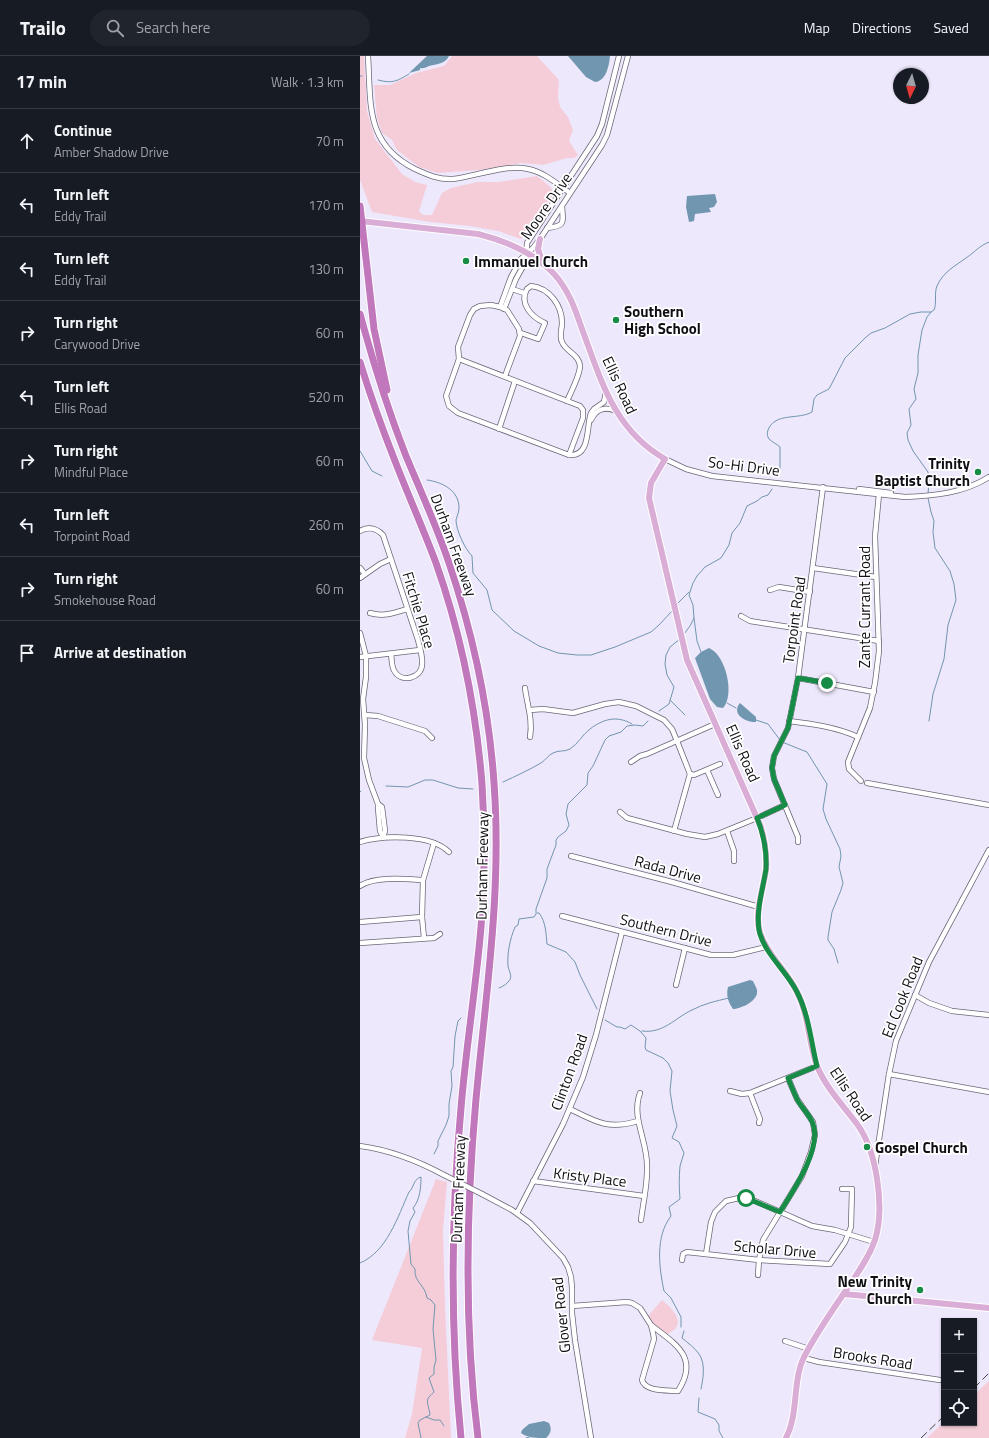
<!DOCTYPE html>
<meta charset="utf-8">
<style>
body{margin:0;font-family:"Titillium Web",sans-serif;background:#20242c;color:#f1f3f6}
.controls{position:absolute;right:12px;bottom:12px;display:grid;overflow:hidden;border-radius:0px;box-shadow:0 1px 3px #0004}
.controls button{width:36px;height:36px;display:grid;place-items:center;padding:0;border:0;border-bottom:1px solid #363941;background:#171b24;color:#f1f3f6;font:20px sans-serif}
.compass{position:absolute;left:533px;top:12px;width:36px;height:36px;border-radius:50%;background:#171b24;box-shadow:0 1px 3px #0004;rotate:185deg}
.stop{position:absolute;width:12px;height:12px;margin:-9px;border:3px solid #178c46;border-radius:50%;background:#fff}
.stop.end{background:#178c46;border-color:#fff;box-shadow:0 1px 4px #0008}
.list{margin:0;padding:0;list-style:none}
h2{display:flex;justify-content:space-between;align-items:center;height:52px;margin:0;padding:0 16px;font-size:17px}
h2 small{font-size:13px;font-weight:400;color:#9ea1a6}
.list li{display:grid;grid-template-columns:26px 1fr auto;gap:12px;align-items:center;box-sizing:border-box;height:64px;padding:0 16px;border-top:1px solid #363941}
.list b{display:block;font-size:15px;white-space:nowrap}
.list p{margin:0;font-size:13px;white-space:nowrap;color:#9ea1a6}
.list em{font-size:13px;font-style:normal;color:#9ea1a6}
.icon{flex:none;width:22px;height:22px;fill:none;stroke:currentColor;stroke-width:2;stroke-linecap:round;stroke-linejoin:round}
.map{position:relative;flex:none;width:629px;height:1382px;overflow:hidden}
header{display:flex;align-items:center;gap:24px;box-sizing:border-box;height:56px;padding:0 20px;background:#171b24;border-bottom:1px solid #363941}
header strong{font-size:19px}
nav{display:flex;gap:22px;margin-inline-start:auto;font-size:14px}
.search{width:280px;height:36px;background:#20242c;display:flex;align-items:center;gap:10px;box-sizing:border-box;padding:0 14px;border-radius:22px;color:#9ea1a6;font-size:15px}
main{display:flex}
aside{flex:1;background:#171b24}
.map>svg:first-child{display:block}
</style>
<header>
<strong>Trailo</strong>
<div class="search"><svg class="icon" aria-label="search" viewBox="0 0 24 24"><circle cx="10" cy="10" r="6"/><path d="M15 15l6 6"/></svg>Search here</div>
<nav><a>Map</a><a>Directions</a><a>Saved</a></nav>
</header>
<main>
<aside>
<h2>17 min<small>Walk · 1.3 km</small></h2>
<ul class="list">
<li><svg class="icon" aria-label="ahead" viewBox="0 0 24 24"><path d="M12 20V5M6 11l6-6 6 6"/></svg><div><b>Continue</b><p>Amber Shadow Drive</p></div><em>70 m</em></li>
<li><svg class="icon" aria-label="left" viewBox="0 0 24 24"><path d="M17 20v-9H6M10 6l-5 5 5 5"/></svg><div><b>Turn left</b><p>Eddy Trail</p></div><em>170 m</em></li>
<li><svg class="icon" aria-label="left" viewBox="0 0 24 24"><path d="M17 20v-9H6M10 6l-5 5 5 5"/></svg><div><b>Turn left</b><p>Eddy Trail</p></div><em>130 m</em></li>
<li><svg class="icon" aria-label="right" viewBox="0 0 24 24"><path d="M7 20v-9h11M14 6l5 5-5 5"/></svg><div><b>Turn right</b><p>Carywood Drive</p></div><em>60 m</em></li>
<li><svg class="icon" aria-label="left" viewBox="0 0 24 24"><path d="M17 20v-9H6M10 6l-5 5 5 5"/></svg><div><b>Turn left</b><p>Ellis Road</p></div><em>520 m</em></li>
<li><svg class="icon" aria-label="right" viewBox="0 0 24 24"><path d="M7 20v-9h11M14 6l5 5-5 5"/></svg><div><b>Turn right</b><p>Mindful Place</p></div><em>60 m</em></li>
<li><svg class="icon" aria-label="left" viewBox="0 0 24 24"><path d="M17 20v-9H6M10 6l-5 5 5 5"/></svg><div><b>Turn left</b><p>Torpoint Road</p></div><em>260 m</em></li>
<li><svg class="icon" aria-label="right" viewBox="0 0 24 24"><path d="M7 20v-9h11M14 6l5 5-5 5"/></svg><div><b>Turn right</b><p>Smokehouse Road</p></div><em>60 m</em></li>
<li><svg class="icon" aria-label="arrive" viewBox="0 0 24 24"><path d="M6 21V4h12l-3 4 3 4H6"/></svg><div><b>Arrive at destination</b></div></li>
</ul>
</aside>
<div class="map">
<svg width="629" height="1382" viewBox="0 0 629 1382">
<rect width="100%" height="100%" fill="#eee8fc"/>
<!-- green -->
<g fill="#f5cdd9">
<path d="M0,0h4l3,55 8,28 27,35 13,8 12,3 -8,26 4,4h9l10,-22 9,-5 26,-6h22l38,-6 9,7 7,7 -1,6 -22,35 -9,8 -23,-8 -28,-5 -40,-4 -58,-10 -12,-32z"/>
<path d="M92,0h85l22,24 -1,17 2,10 8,10 5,13 -4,11 9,14 -4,3h-7l-24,7 -22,-2 -41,7 -43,3 -18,-6 -22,-17 -5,-10 -10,-7 -5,-15 -3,-33h16l26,-12 28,-7z"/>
<path d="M76,1123l11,3 -4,48 2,76 6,132h-46l7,-24 10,-66 -50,-8z"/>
<path d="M302,1244c7,6 22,19 13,29 -2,2 -6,4 -8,6l-16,-12 -3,-7z"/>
<path d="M629,1325v57h-62l17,-16v1h30v-28z"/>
</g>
<!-- water -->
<g fill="#7196b0">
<path d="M67,0h22c-4,8 -12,8 -20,10 -3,1 -5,3 -9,2v2l-11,3z"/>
<path d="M208,0h42c-1,10 -4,25 -15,26l-9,-5z"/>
<path d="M355,138l2,8 -3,5 -5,1 2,4 -16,2 -1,7 -5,1 -3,-15 1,-11z"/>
<path d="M349,592c17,7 26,47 14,60l-6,-1 -7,-8 -15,-41 6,-6z"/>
<path d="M380,647l16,14v5c-8,1 -26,-7 -16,-19z"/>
<path d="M390,924l3,1c1,3 5,8 4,12 -1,9 -17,16 -24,16 -5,-7 -7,-14 -5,-22z"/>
<path d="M184,1365l5,2c3,6 2,10 -3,15 -9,0 -18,0 -25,-5l1,-3 7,-6z"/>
</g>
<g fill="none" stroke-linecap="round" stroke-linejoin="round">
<!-- stream -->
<g stroke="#7196b0" stroke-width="1">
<path d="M0,20h2"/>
<path d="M18,24c15,4 19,1 31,-6"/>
<path d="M0,395l12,20 10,5"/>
<path d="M420,412v-21c-3,-3 -8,-5 -11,-8 -2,-3 -2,-6 -1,-9 7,-18 31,-10 44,-18l2,-13 3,-4 12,-6 16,-31 20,-20 6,-5 14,-5 25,-14 11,-2h10"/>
<path d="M67,424c15,2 32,10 32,28 0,4 -2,8 -3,12 0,10 9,29 16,36l1,17 14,17 5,20 22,21 25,15 19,7 19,2h14l24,-8 36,-15 8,-7 14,-15"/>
<path d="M568,439l1,-16 -1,-7 -15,-21 -5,-11 -1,-7 4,-8 -2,-16 7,-10 -2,-10 4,-16v-18l4,-25 5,-13 4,-5 3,-2c3,-7 0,-17 3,-24 6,-14 18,-20 29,-28 9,-6 13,-12 23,-16"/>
<path d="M568,442l3,14 3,9 -1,11 2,16 15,23 4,13 2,16 -8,25 -4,34 -11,35 -4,27"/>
<path d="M317,548l12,-12"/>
<path d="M334,562l3,23 4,11"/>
<path d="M324,578l6,-8 4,-8 -1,-13 -4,-10 4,-12 4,-7 8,-9 16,-9 8,-13 3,-12 8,-10 7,-17 10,-5 5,-4 6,-2 4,-6"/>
<path d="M310,644l15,15"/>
<path d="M367,647l9,5"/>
<path d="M299,655l10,-7 5,-17 -7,-12 -2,-11 1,-9 4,-8 10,-8"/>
<path d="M396,664l12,4 12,16"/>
<path d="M422,686l25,10 20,32 -4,25 3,10 14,30 1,7 -2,11 4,16 -2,7 -9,22 -4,25v3l6,9 4,14"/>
<path d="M143,726c13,-6 26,-12 38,-19 5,-3 7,-8 12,-10 5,-3 12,-1 17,-4 8,-5 12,-14 20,-20 13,-10 27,-14 42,-5"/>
<path d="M26,730l22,1 17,-7h8l25,8 15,1"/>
<path d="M0,736l1,-1"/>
<path d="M176,857v-4l11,-31v-9l9,-24v-5l2,-3 8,-6 3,-6 -3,-11 2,-10 19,-19 1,-12 5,-7 12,-26 4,-4 12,-4 6,-6 8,-1 8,1 5,-5"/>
<path d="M177,857h2c7,9 7,21 8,31l19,8 9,10 5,13 17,34"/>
<path d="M139,932c3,-1 8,-4 10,-7 4,-5 0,-9 -1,-15 -1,-13 2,-27 7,-39l3,-2 1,-6 15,-2 2,-3"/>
<path d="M245,964l12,7h3l5,2 6,-4 9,6 6,7 -1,9 1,3 17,8 5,5 4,8 -2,20 3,19 4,16 -5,12 7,4 5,11c-1,4 -3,9 -4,13 -1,11 -1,22 0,33l-11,8 2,9c-16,21 -12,51 -7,75l7,7 10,19v10"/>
<path d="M282,975c21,3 33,-13 50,-21 11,-6 24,-9 37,-12"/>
<path d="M74,1098l4,-8v-5l8,-16 3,-9v-12l3,-18 -1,-15 2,-4 2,-31 3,-15 3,-3"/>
<path d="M0,1207c27,-11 38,-47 49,-71 5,-4 4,-13 12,-15 0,10 -1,23 -8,31l2,4 -5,9 -2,10 3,33 4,5c-1,14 10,15 12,29l4,2 4,5 -2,24 3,31 -2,7v7l-5,4 5,14c-1,2 -4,3 -5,5 -4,4 1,13 1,18l-10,5 -2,3 3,15"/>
<path d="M324,1275l-2,7c6,5 13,10 17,16 7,10 4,25 2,35"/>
<path d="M339,1342l-1,14 17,7 4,6v6l4,7"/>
<path d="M66,1361l8,3h6l4,6"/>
<path d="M166,1382l4,-1"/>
</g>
<defs>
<g id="minor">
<path d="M8,0c3,48 -3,88 47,113 13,6 24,11 38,10 23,-3 53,-15 75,-10 16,3 29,15 42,24"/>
<path d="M187,172c19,-2 16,-5 15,-22"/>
<path d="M152,233l12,4"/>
<path d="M140,251l11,-30 10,-18 12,-11 7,-9 62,-94 5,-10 21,-79"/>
<path d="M144,253l12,-30 10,-18 1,-18 70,-107 5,-12 17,-68"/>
<path d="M161,277l17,6 7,-16c-14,-6 -26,-20 -18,-34l4,-3c19,2 31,20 31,37 0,6 -3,13 0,19 4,10 17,12 18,24 0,9 -9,26 -13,35"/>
<path d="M99,303l121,47 3,4v8l-14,37"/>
<path d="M145,320l15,-40 -1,-7 -12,-19 -7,-3 -9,-2 -11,1 -6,3 -4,6 -12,32 1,12 -13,37 3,10 9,7 111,42c22,2 17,-28 22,-42l3,-4 10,-7 2,-10"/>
<path d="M231,364c5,-11 14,-14 25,-9"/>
<path d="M139,373l16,-48"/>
<path d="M305,403l21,10 26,7 193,21c29,-1 59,-4 84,-20"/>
<path d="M499,433l32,4"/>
<path d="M0,475c9,-5 16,-3 23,4l35,105c2,8 5,17 4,25 -1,13 -20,18 -27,7 -4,-5 -3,-13 -4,-18"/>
<path d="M0,512l5,6"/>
<path d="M453,512l63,9"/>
<path d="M0,522l20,-14 11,-5"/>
<path d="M410,534l9,-3 31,5"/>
<path d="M10,557c14,4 24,0 37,-4"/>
<path d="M381,560l9,5 129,20"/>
<path d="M0,577l6,23v21l-3,22 2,26 -1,33 5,22 9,24 4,3 3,24 -2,6"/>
<path d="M0,601l60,-7"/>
<path d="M438,622l76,14"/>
<path d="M165,632c2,16 8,32 5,49"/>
<path d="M170,654l13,-1 30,4 32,-9 14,-2 17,4 28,14 8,9 5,12 13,33 -16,57"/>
<path d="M5,659l13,1 47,15 7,7"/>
<path d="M429,665c24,3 47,6 69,16"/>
<path d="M271,706l9,-6 7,-2 68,-30"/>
<path d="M347,714l11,25"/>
<path d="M330,718l4,1 26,-11"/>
<path d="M501,725l-12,-12 -1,-7 22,-54 5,-25 4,-32 -4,-115 4,-42"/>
<path d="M507,727l122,22"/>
<path d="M18,748v4l2,23 3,6"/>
<path d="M260,756l7,6 60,16 18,3 13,-3 39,-16 28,-13"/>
<path d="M367,775l7,20v10"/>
<path d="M0,786c23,-7 71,-8 89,10"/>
<path d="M438,786v-5l-24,-58 -2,-11 2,-12 14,-28 10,-50 25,-191"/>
<path d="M211,800l101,26 87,25"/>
<path d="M0,830c15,-10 45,-7 63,-6"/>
<path d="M202,860l149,39h22l33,-8"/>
<path d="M0,866l62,-5"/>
<path d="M64,882l-2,-21 1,-37 11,-37"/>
<path d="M0,887l74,-5 6,-4"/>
<path d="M316,929l9,-37"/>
<path d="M555,939l14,8 23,8 37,4"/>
<path d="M529,1018l100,18"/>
<path d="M370,1035l12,3 8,-1 67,-27"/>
<path d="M280,1037c-9,24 7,47 7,72 1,18 -4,38 -6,55"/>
<path d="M390,1037l10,26 -1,4"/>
<path d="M210,1053c26,13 38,21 68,12"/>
<path d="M0,1090c30,4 58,15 84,29"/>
<path d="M515,1110l14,-92 7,-33 33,-79 60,-112"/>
<path d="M173,1125l111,15"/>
<path d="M122,1138l30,16 18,13 33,35 5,9 3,10 1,11v25l3,27 16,98"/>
<path d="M157,1157l46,-89 20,-47 13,-42 26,-103"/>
<path d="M346,1198l5,-32 4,-10 11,-11 13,-3 16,3 57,25 23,4 39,12"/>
<path d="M322,1204l1,-6 4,-2 72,8 71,4 15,-22 6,-15 1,-38h-10"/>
<path d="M398,1219l1,-15 4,-20 39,-64 9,-24 4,-17 -2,-13 -16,-23 -9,-21"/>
<path d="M212,1250l55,-4 5,1 8,5 11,17 2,8 1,6 -12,41c3,12 26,10 36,11 22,-34 -3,-47 -27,-66"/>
<path d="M425,1285l24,8"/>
<path d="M444,1302l15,4 121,18"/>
</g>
<g id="major">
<path d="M0,165l118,13c28,7 57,19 77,41 14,16 20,34 27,54 19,51 32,101 83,130l-14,24 -2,15 38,162 74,167c4,14 6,28 5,43 -3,20 -12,43 -6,63 8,23 27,38 37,59 12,23 11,50 20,74 9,22 26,39 40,58 20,27 28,84 18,116 -6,17 -16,31 -26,46 -16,23 -32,46 -45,71 -12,25 -5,56 -18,81"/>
<path d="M180,183l-2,10 5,15"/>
<path d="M484,1238l145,14"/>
</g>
<g id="highway">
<path d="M0,150l14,123 13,61"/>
<path d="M0,258c13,48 28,96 46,142 15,36 31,71 43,107 24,71 40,145 45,220 8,106 -8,210 -18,316 -10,111 -12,228 2,339"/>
<path d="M0,306c10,33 22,66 35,99 13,34 28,67 41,102 25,71 40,146 46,221 3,47 3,95 -1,143 -5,60 -15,120 -20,181 -10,109 -11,220 0,330"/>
</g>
</defs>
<!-- minor casing -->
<use href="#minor" stroke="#6c6777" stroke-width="6"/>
<!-- major casing -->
<use href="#major" stroke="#fff" stroke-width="8"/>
<!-- highway casing -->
<use href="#highway" stroke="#fff" stroke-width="9"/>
<!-- minor -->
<use href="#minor" stroke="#fff" stroke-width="4.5"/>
<!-- major -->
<use href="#major" stroke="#d9add6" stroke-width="6"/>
<!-- highway -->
<use href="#highway" stroke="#c077bb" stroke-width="7"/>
<!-- rail -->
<g stroke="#46434c" stroke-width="1" stroke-dasharray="8 4" stroke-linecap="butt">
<path d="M614,1332l15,-15"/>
<path d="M561,1382l23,-22"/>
</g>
<defs>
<path id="minor-bridge" d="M84,1119l38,19"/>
</defs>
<!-- minor-bridge casing -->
<use href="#minor-bridge" stroke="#6c6777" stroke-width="6" stroke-linecap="butt"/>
<!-- minor-bridge -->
<use href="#minor-bridge" stroke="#fff" stroke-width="4.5"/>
</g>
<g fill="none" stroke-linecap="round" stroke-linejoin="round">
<!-- route -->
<path stroke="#178c46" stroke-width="5" d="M386,1142l34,14c13,-21 42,-63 33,-88 -3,-9 -10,-15 -15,-23 -4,-8 -7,-16 -10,-23l29,-12c-6,-24 -8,-51 -20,-74 -10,-21 -33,-38 -38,-62 -3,-21 4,-41 7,-61 1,-18 -2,-34 -9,-51l28,-13 -11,-26 -2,-11 2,-12 14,-28 10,-50 29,5"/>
</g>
<!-- markers -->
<g fill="#178c46" stroke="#fff" stroke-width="1.5">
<circle cx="106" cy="205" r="4"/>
<circle cx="256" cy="264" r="4"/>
<circle cx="618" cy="416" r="4"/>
<circle cx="507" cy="1091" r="4"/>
<circle cx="560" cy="1234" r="4"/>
</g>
<g text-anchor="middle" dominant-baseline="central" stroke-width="3.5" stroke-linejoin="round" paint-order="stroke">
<!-- street labels -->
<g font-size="15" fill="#110f15" stroke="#fff">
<text transform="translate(186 150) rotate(-55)">Moore Drive</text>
<text transform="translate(260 329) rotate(65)">Ellis Road</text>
<text transform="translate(384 410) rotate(7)">So-Hi Drive</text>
<text transform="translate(94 489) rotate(70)">Durham Freeway</text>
<text transform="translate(504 551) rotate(-90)">Zante Currant Road</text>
<text transform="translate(59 554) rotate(73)">Fitchie Place</text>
<text transform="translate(434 564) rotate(-82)">Torpoint Road</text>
<text transform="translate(383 697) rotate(66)">Ellis Road</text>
<text transform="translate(122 810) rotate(-89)">Durham Freeway</text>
<text transform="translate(308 813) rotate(15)">Rada Drive</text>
<text transform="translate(306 874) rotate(14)">Southern Drive</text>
<text transform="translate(542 941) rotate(-68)">Ed Cook Road</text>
<text transform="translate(209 1016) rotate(-70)">Clinton Road</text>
<text transform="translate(491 1038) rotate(56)">Ellis Road</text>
<text transform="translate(230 1121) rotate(7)">Kristy Place</text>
<text transform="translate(98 1133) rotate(-88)">Durham Freeway</text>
<text transform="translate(415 1193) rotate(5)">Scholar Drive</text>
<text transform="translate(201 1259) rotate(-96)">Glover Road</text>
<text transform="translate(513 1302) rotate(9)">Brooks Road</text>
</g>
<!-- poi labels -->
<g font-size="15" font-weight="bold" fill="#110f15" stroke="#fff" text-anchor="start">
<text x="114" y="205">Immanuel Church</text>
<text x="264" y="255">Southern<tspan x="264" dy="17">High School</tspan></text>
<text x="610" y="407" text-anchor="end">Trinity<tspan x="610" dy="17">Baptist Church</tspan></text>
<text x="515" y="1091">Gospel Church</text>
<text x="552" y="1225" text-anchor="end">New Trinity<tspan x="552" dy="17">Church</tspan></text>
</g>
</g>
</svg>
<div class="controls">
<button>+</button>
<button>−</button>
<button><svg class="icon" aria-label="locate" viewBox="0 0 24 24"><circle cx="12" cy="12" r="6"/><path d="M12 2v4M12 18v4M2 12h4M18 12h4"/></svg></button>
</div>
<svg class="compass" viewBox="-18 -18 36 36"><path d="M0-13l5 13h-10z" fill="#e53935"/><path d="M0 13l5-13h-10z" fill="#9ea1a6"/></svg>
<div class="stop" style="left:386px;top:1142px"></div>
<div class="stop end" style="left:467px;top:627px"></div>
</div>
</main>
